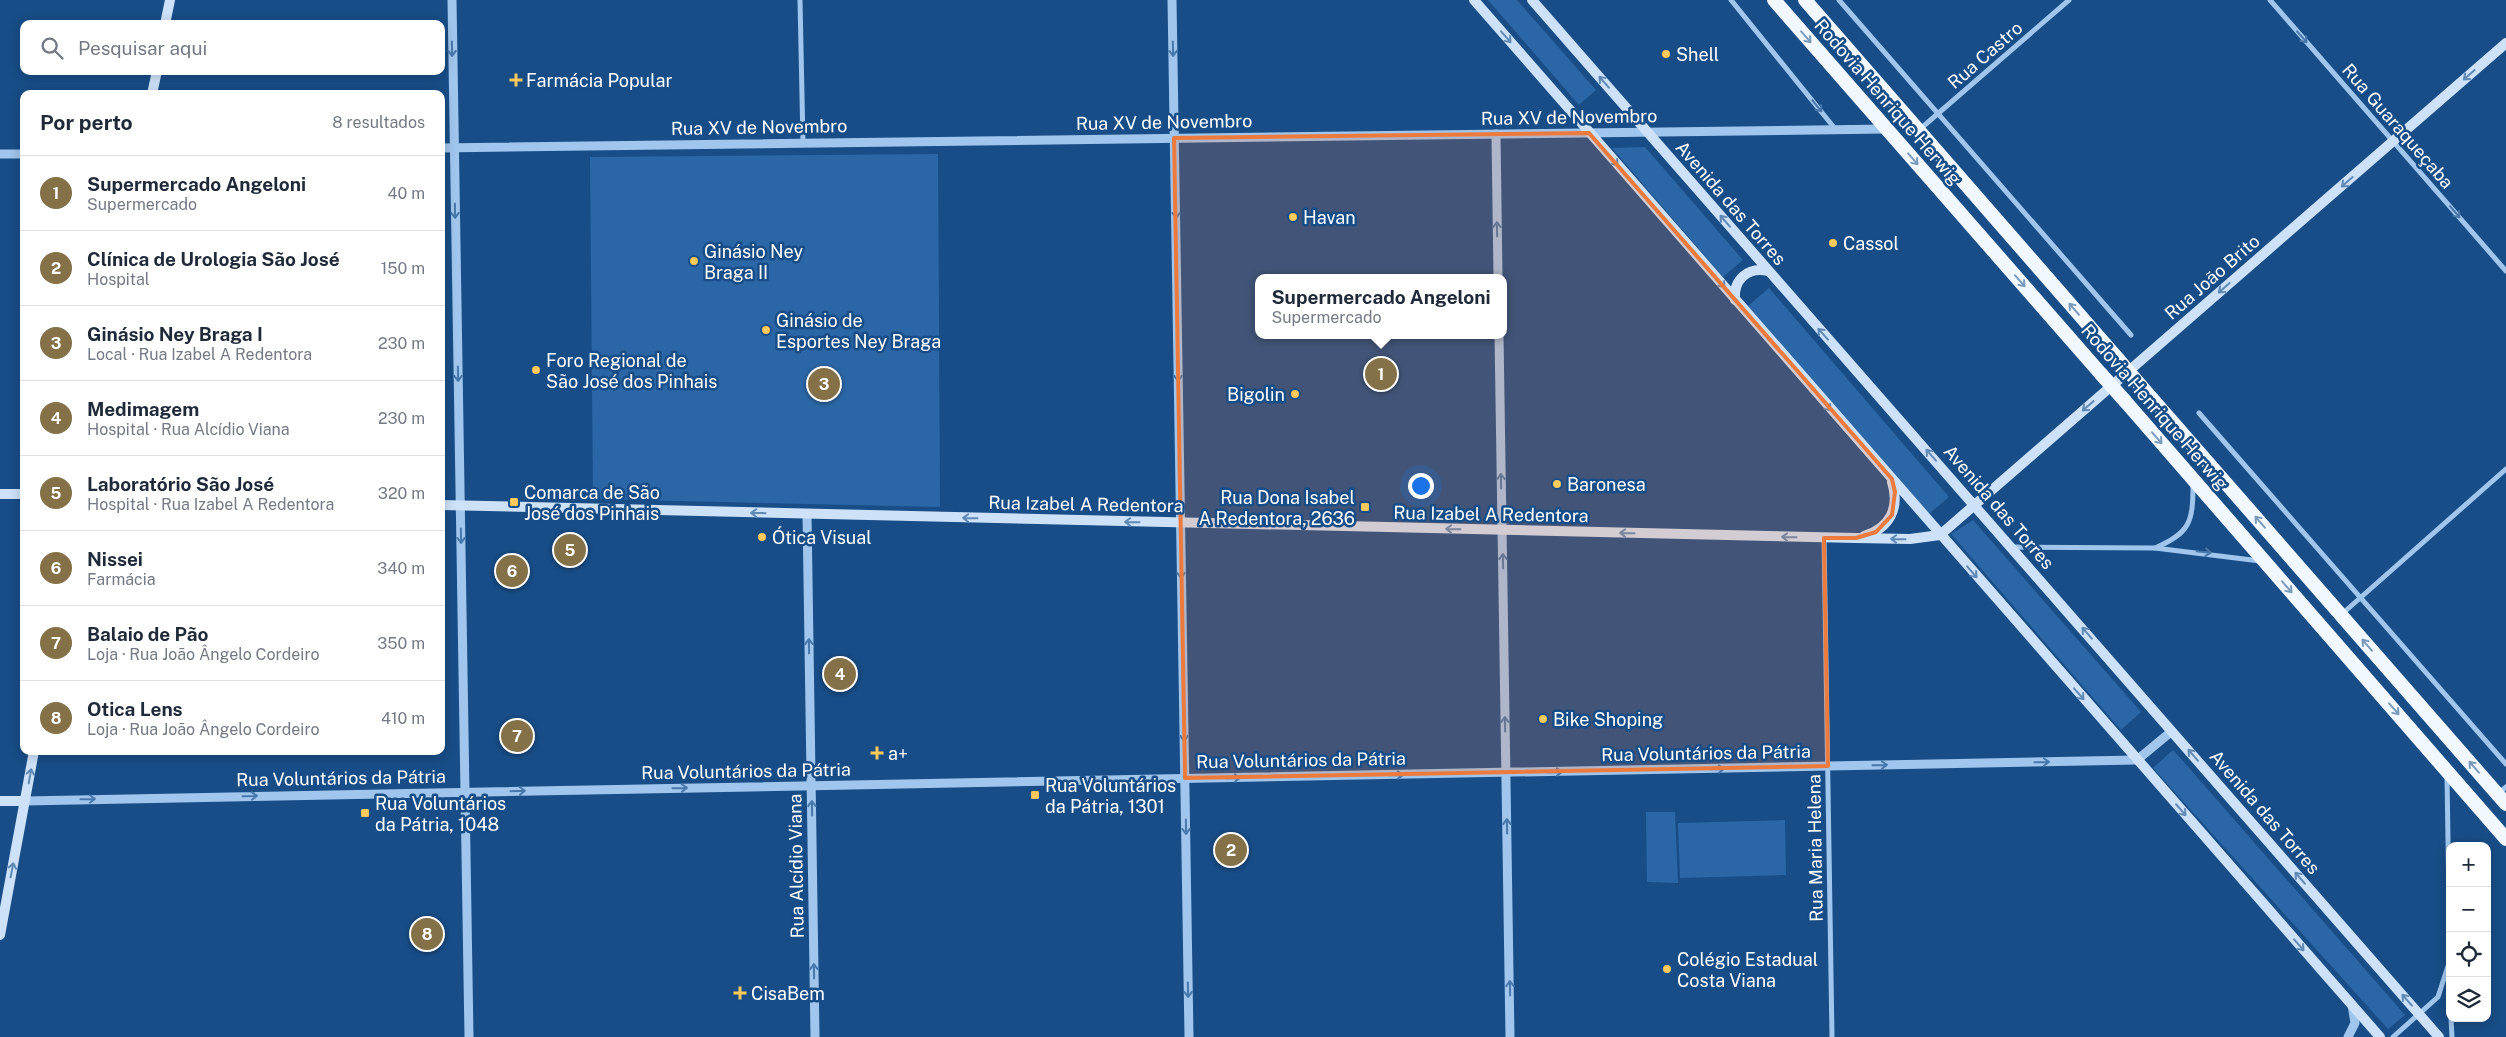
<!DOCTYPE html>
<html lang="pt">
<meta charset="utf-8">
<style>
body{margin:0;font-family:"Public Sans",sans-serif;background:#f6f6f7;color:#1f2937}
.controls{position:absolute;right:15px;bottom:15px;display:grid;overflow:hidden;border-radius:10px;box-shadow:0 2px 12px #0003}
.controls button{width:45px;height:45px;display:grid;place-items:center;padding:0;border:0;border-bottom:1px solid #e0e1e3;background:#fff;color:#1f2937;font:25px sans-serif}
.you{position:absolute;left:1420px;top:485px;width:18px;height:18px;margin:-12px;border:4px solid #fff;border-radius:50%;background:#1a73e8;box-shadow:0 0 0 8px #1a73e833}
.badge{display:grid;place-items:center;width:32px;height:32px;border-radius:50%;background:#847148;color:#fff;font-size:16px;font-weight:700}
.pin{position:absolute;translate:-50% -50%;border:2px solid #fff;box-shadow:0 1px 5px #0006}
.popup{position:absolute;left:1255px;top:274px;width:252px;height:65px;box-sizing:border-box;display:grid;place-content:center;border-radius:10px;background:#fff;filter:drop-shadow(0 1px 4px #0005);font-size:16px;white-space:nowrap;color:#747a83}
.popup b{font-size:19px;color:#1f2937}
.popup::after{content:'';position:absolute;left:50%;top:100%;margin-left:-10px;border:10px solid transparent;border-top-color:#fff}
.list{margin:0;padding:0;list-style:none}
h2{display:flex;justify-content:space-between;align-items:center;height:65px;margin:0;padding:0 20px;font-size:21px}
h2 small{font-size:16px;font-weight:400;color:#747a83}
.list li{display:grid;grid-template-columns:32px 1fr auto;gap:15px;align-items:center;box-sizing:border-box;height:75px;padding:0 20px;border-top:1px solid #e0e1e3}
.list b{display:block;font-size:19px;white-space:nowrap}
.list p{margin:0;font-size:16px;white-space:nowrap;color:#747a83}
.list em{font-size:16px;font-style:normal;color:#747a83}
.icon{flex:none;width:28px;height:28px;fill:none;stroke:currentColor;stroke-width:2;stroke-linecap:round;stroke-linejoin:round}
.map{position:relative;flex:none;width:2506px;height:1037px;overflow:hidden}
.search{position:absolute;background:#fff;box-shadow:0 2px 12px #0003;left:20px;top:20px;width:425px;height:55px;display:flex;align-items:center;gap:12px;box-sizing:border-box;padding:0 18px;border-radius:10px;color:#747a83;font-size:19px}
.panel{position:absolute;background:#fff;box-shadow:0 2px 12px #0003;left:20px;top:90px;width:425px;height:665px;border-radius:10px}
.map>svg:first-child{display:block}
</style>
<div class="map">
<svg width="2506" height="1037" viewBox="0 0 2506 1037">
<rect width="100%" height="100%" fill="#184d87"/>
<!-- green -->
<g fill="#2b67a6">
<path d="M1488,0h29l79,90 -17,15z"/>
<path d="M1645,147l98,113 -20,17 -111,-129z"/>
<path d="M938,154l2,353 -347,-8 -3,-342z"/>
<path d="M1769,288l180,209 -20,17 -181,-208z"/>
<path d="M1973,520l168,192 -20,18 -170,-196z"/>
<path d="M2173,750l10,11 222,254 -17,14 -235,-261z"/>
<path d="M1646,812h29l3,71 -31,-1z"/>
<path d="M1785,820l1,55 -106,3 -2,-55z"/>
</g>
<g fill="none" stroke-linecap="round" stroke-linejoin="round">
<!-- minor -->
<g stroke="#a0c6ed" stroke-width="5">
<path d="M800,0l3,143"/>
<path d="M1731,0l105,130"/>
<path d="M1839,0l292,335"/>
<path d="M2270,0l236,271"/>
<path d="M1919,130l150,-130"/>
<path d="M2199,413l307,351"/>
<path d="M1824,538l8,499"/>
<path d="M2012,547l143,1 105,13"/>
<path d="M2155,548c35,-15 38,-26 38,-63"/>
<path d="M2342,614l164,-145"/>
<path d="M2447,776l3,194"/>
<path d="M2498,794l8,-7"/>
<path d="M2451,1018l1,19"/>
<path d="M2393,1037l45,-40 10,-31"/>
</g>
<!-- tertiary -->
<g stroke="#a0c6ed" stroke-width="9">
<path d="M452,0l17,1037"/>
<path d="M1172,0l17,1037"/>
<path d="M1496,134l2,144"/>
<path d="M441,148l1446,-19"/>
<path d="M0,154h24"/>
<path d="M1499,335l11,702"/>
<path d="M807,514l8,523"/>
<path d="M25,801l2112,-41 35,-29"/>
<path d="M2348,1037l7,-14 -3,-18"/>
</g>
<!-- secondary -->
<g stroke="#cde2f9" stroke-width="10">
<path d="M1474,0l906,1037"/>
<path d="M1532,0l907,1037"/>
<path d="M165,24l5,-24"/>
<path d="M152,94l5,-23"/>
<path d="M1735,300c-2,-20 13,-34 33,-29"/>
<path d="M0,494h24"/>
<path d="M441,505l1415,33 54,1 30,-4 566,-492"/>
<path d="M1864,536c26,-8 36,-28 28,-54"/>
<path d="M0,801h25"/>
<path d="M0,935l34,-184"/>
</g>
<!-- trunk -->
<g stroke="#f2f8ff" stroke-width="14">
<path d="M1774,0l327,374"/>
<path d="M1805,0l313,359"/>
<path d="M2141,386l365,418"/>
<path d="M2125,401l381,438"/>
</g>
<!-- trunk-bridge -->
<g stroke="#f2f8ff" stroke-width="14">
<path d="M2118,359l23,27"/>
<path d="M2101,374l24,27"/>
</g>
</g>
<!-- one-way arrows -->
<defs><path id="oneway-shaft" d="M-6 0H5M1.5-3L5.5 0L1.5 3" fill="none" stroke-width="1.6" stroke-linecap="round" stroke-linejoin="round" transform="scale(1.25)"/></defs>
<g stroke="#6089b5">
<use href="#oneway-shaft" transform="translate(1506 37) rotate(49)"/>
<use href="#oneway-shaft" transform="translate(2469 75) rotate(139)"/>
<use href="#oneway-shaft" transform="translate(1604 82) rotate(-131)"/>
<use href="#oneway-shaft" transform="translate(1613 160) rotate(49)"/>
<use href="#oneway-shaft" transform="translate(2347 182) rotate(139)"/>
<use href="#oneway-shaft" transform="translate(1725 221) rotate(-131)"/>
<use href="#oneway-shaft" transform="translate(1720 282) rotate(49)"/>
<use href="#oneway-shaft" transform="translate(2224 288) rotate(139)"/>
<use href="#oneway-shaft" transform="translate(1823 334) rotate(-132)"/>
<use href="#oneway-shaft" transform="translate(1826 405) rotate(49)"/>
<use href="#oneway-shaft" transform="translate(2088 406) rotate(139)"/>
<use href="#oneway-shaft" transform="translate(1931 455) rotate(-131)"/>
<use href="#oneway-shaft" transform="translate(758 513) rotate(-179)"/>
<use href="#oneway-shaft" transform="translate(970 518) rotate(-179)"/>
<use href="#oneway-shaft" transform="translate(1132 522) rotate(-179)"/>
<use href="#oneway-shaft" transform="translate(1453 529) rotate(-179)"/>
<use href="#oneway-shaft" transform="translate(1627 533) rotate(-179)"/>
<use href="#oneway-shaft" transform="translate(1789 537) rotate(-179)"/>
<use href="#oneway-shaft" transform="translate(1898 539) rotate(-179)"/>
<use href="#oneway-shaft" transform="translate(1972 572) rotate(49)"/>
<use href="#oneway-shaft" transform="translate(2087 633) rotate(-131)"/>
<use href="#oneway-shaft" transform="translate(2079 694) rotate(49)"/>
<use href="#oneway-shaft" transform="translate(2193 755) rotate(-131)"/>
<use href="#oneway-shaft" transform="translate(30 776) rotate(-80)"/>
<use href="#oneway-shaft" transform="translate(2181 810) rotate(49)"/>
<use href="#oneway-shaft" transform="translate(12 870) rotate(-79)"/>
<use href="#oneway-shaft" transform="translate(2300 878) rotate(-131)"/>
<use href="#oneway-shaft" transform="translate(2299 945) rotate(49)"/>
<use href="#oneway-shaft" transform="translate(2407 1000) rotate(-131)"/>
</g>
<g stroke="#7a9abd">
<use href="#oneway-shaft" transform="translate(1806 37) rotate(49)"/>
<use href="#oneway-shaft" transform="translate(1913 159) rotate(49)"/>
<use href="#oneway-shaft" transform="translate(2020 281) rotate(49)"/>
<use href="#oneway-shaft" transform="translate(2074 309) rotate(-131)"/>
<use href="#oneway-shaft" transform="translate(2157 438) rotate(49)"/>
<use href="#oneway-shaft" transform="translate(2260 522) rotate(-131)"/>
<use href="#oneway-shaft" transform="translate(2287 587) rotate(49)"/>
<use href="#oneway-shaft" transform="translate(2367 645) rotate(-131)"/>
<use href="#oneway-shaft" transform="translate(2394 709) rotate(49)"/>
<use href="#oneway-shaft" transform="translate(2474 767) rotate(-131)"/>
</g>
<g stroke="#4877ab">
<use href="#oneway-shaft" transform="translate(2302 37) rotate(49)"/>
<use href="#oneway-shaft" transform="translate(452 49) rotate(89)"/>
<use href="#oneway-shaft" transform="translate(1173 49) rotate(89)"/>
<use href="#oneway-shaft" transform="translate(1817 106) rotate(51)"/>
<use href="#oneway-shaft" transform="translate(455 211) rotate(89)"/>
<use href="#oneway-shaft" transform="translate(1176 211) rotate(89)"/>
<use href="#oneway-shaft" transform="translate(2455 212) rotate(49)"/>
<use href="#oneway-shaft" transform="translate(1497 229) rotate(-91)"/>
<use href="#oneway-shaft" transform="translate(458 374) rotate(89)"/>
<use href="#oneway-shaft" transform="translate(1178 374) rotate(89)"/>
<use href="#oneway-shaft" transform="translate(1501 481) rotate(-91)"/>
<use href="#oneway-shaft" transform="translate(461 536) rotate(89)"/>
<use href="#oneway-shaft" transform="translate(2204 552) rotate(6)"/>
<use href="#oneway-shaft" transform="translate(1503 561) rotate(-91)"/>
<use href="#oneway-shaft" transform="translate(1181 571) rotate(89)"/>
<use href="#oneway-shaft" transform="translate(809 646) rotate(-91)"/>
<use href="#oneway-shaft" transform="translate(1505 724) rotate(-91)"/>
<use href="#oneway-shaft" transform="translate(1184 734) rotate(89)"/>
<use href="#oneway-shaft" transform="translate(2042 762) rotate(-1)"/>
<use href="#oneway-shaft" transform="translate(1880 765) rotate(-1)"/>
<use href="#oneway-shaft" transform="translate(1717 769) rotate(-1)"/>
<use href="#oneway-shaft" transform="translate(1555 772) rotate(-1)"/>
<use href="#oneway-shaft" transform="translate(1396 775) rotate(-1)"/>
<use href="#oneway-shaft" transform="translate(1233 778) rotate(-1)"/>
<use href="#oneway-shaft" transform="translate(680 788) rotate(-1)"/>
<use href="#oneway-shaft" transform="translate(518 791) rotate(-2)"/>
<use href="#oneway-shaft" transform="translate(250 796) rotate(-1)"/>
<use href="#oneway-shaft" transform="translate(88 799) rotate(-1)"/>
<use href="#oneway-shaft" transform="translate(812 808) rotate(-91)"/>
<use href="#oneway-shaft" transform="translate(1507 826) rotate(-91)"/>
<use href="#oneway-shaft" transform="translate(1186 827) rotate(89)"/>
<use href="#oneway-shaft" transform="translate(814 971) rotate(-91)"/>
<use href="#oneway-shaft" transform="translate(1510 988) rotate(-91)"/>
<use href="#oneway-shaft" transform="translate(1188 990) rotate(89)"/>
</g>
<!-- marked area -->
<path fill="#ed7a3d" fill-opacity="0.2" stroke="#ed7a3d" stroke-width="4" stroke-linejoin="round" d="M1589,133l303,346 3,13 -3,23 -16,17 -20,6h-32l4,228 -643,12 -11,-640z"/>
<!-- markers -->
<g fill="#ffca5c" stroke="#184d87" stroke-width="2">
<circle cx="1666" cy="54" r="5"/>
<path d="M513.5 72.5h5v5h5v5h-5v5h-5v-5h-5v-5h5z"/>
<circle cx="1293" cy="217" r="5"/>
<circle cx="1833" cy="243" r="5"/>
<circle cx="694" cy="261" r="5"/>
<circle cx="766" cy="330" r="5"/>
<circle cx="536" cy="370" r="5"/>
<circle cx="1295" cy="394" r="5"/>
<circle cx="1557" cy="484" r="5"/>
<rect x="509" y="497" width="10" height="10" rx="2.5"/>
<rect x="1360" y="502" width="10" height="10" rx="2.5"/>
<circle cx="762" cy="537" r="5"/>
<circle cx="1543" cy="719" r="5"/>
<path d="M874.5 745.5h5v5h5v5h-5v5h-5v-5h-5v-5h5z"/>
<rect x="1030" y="790" width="10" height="10" rx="2.5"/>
<rect x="360" y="808" width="10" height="10" rx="2.5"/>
<circle cx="1667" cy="969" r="5"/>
<path d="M737.5 985.5h5v5h5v5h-5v5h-5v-5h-5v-5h5z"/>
</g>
<g text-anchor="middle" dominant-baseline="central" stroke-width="5" stroke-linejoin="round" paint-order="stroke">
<!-- poi labels -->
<g font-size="18" fill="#fff" stroke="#184d87" text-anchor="start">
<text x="1676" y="54">Shell</text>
<text x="526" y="80">Farmácia Popular</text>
<text x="1303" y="217">Havan</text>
<text x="1843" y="243">Cassol</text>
<text x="704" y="251">Ginásio Ney<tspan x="704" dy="21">Braga II</tspan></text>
<text x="776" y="320">Ginásio de<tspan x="776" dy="21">Esportes Ney Braga</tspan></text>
<text x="546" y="360">Foro Regional de<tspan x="546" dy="21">São José dos Pinhais</tspan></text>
<text x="1285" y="394" text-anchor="end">Bigolin</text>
<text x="1567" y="484">Baronesa</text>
<text x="524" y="492">Comarca de São<tspan x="524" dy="21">José dos Pinhais</tspan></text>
<text x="1355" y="497" text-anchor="end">Rua Dona Isabel<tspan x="1355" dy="21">A Redentora, 2636</tspan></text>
<text x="772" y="537">Ótica Visual</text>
<text x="1553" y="719">Bike Shoping</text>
<text x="888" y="753">a+</text>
<text x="1045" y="785">Rua Voluntários<tspan x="1045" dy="21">da Pátria, 1301</tspan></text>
<text x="375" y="803">Rua Voluntários<tspan x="375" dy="21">da Pátria, 1048</tspan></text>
<text x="1677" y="959">Colégio Estadual<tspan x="1677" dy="21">Costa Viana</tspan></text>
<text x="751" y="993">CisaBem</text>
</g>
<!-- street labels -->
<g font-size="18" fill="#fff" stroke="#184d87">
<text transform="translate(1985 55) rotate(-41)">Rua Castro</text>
<text transform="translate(1888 102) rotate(49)">Rodovia Henrique Herwig</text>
<text transform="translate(1569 117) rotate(-1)">Rua XV de Novembro</text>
<text transform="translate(1164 122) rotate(-1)">Rua XV de Novembro</text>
<text transform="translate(2398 126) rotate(49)">Rua Guaraqueçaba</text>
<text transform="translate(759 127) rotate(-1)">Rua XV de Novembro</text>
<text transform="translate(1731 203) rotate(49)">Avenida das Torres</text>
<text transform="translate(2212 277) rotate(-41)">Rua João Brito</text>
<text transform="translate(2155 407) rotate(49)">Rodovia Henrique Herwig</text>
<text transform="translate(1086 504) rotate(1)">Rua Izabel A Redentora</text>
<text transform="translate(1999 507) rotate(49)">Avenida das Torres</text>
<text transform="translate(1491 514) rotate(1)">Rua Izabel A Redentora</text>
<text transform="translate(1706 753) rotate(-1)">Rua Voluntários da Pátria</text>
<text transform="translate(1301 760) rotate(-1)">Rua Voluntários da Pátria</text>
<text transform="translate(746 771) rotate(-1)">Rua Voluntários da Pátria</text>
<text transform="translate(341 778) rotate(-1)">Rua Voluntários da Pátria</text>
<text transform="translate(2265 812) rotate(49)">Avenida das Torres</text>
<text transform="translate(1815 848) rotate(-91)">Rua Maria Helena</text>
<text transform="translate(796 866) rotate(-91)">Rua Alcídio Viana</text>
</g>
</g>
</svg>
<div class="controls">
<button>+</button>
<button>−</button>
<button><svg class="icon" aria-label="locate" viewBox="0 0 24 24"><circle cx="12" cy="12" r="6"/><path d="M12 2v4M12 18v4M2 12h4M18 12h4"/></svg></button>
<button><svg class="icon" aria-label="layers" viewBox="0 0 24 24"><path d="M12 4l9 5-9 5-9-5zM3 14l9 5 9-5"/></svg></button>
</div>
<div class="you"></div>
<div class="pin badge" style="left:1381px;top:374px">1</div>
<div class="popup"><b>Supermercado Angeloni</b>Supermercado</div>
<div class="pin badge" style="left:1231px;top:850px">2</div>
<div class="pin badge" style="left:824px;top:384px">3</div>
<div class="pin badge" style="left:840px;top:674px">4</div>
<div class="pin badge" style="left:570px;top:550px">5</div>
<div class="pin badge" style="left:512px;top:571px">6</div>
<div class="pin badge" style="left:517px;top:736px">7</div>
<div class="pin badge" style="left:427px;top:934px">8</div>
<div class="search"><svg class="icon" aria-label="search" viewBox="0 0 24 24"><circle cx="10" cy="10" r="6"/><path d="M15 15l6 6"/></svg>Pesquisar aqui</div>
<section class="panel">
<h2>Por perto<small>8 resultados</small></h2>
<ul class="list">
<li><span class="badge">1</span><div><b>Supermercado Angeloni</b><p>Supermercado</p></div><em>40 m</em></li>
<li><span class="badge">2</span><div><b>Clínica de Urologia São José</b><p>Hospital</p></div><em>150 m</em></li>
<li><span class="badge">3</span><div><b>Ginásio Ney Braga I</b><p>Local · Rua Izabel A Redentora</p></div><em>230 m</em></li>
<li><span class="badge">4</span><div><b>Medimagem</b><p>Hospital · Rua Alcídio Viana</p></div><em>230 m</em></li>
<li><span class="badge">5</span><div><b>Laboratório São José</b><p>Hospital · Rua Izabel A Redentora</p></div><em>320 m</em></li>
<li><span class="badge">6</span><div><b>Nissei</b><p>Farmácia</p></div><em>340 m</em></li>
<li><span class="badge">7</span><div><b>Balaio de Pão</b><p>Loja · Rua João Ângelo Cordeiro</p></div><em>350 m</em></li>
<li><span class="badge">8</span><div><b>Otica Lens</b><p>Loja · Rua João Ângelo Cordeiro</p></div><em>410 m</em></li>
</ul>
</section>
</div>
